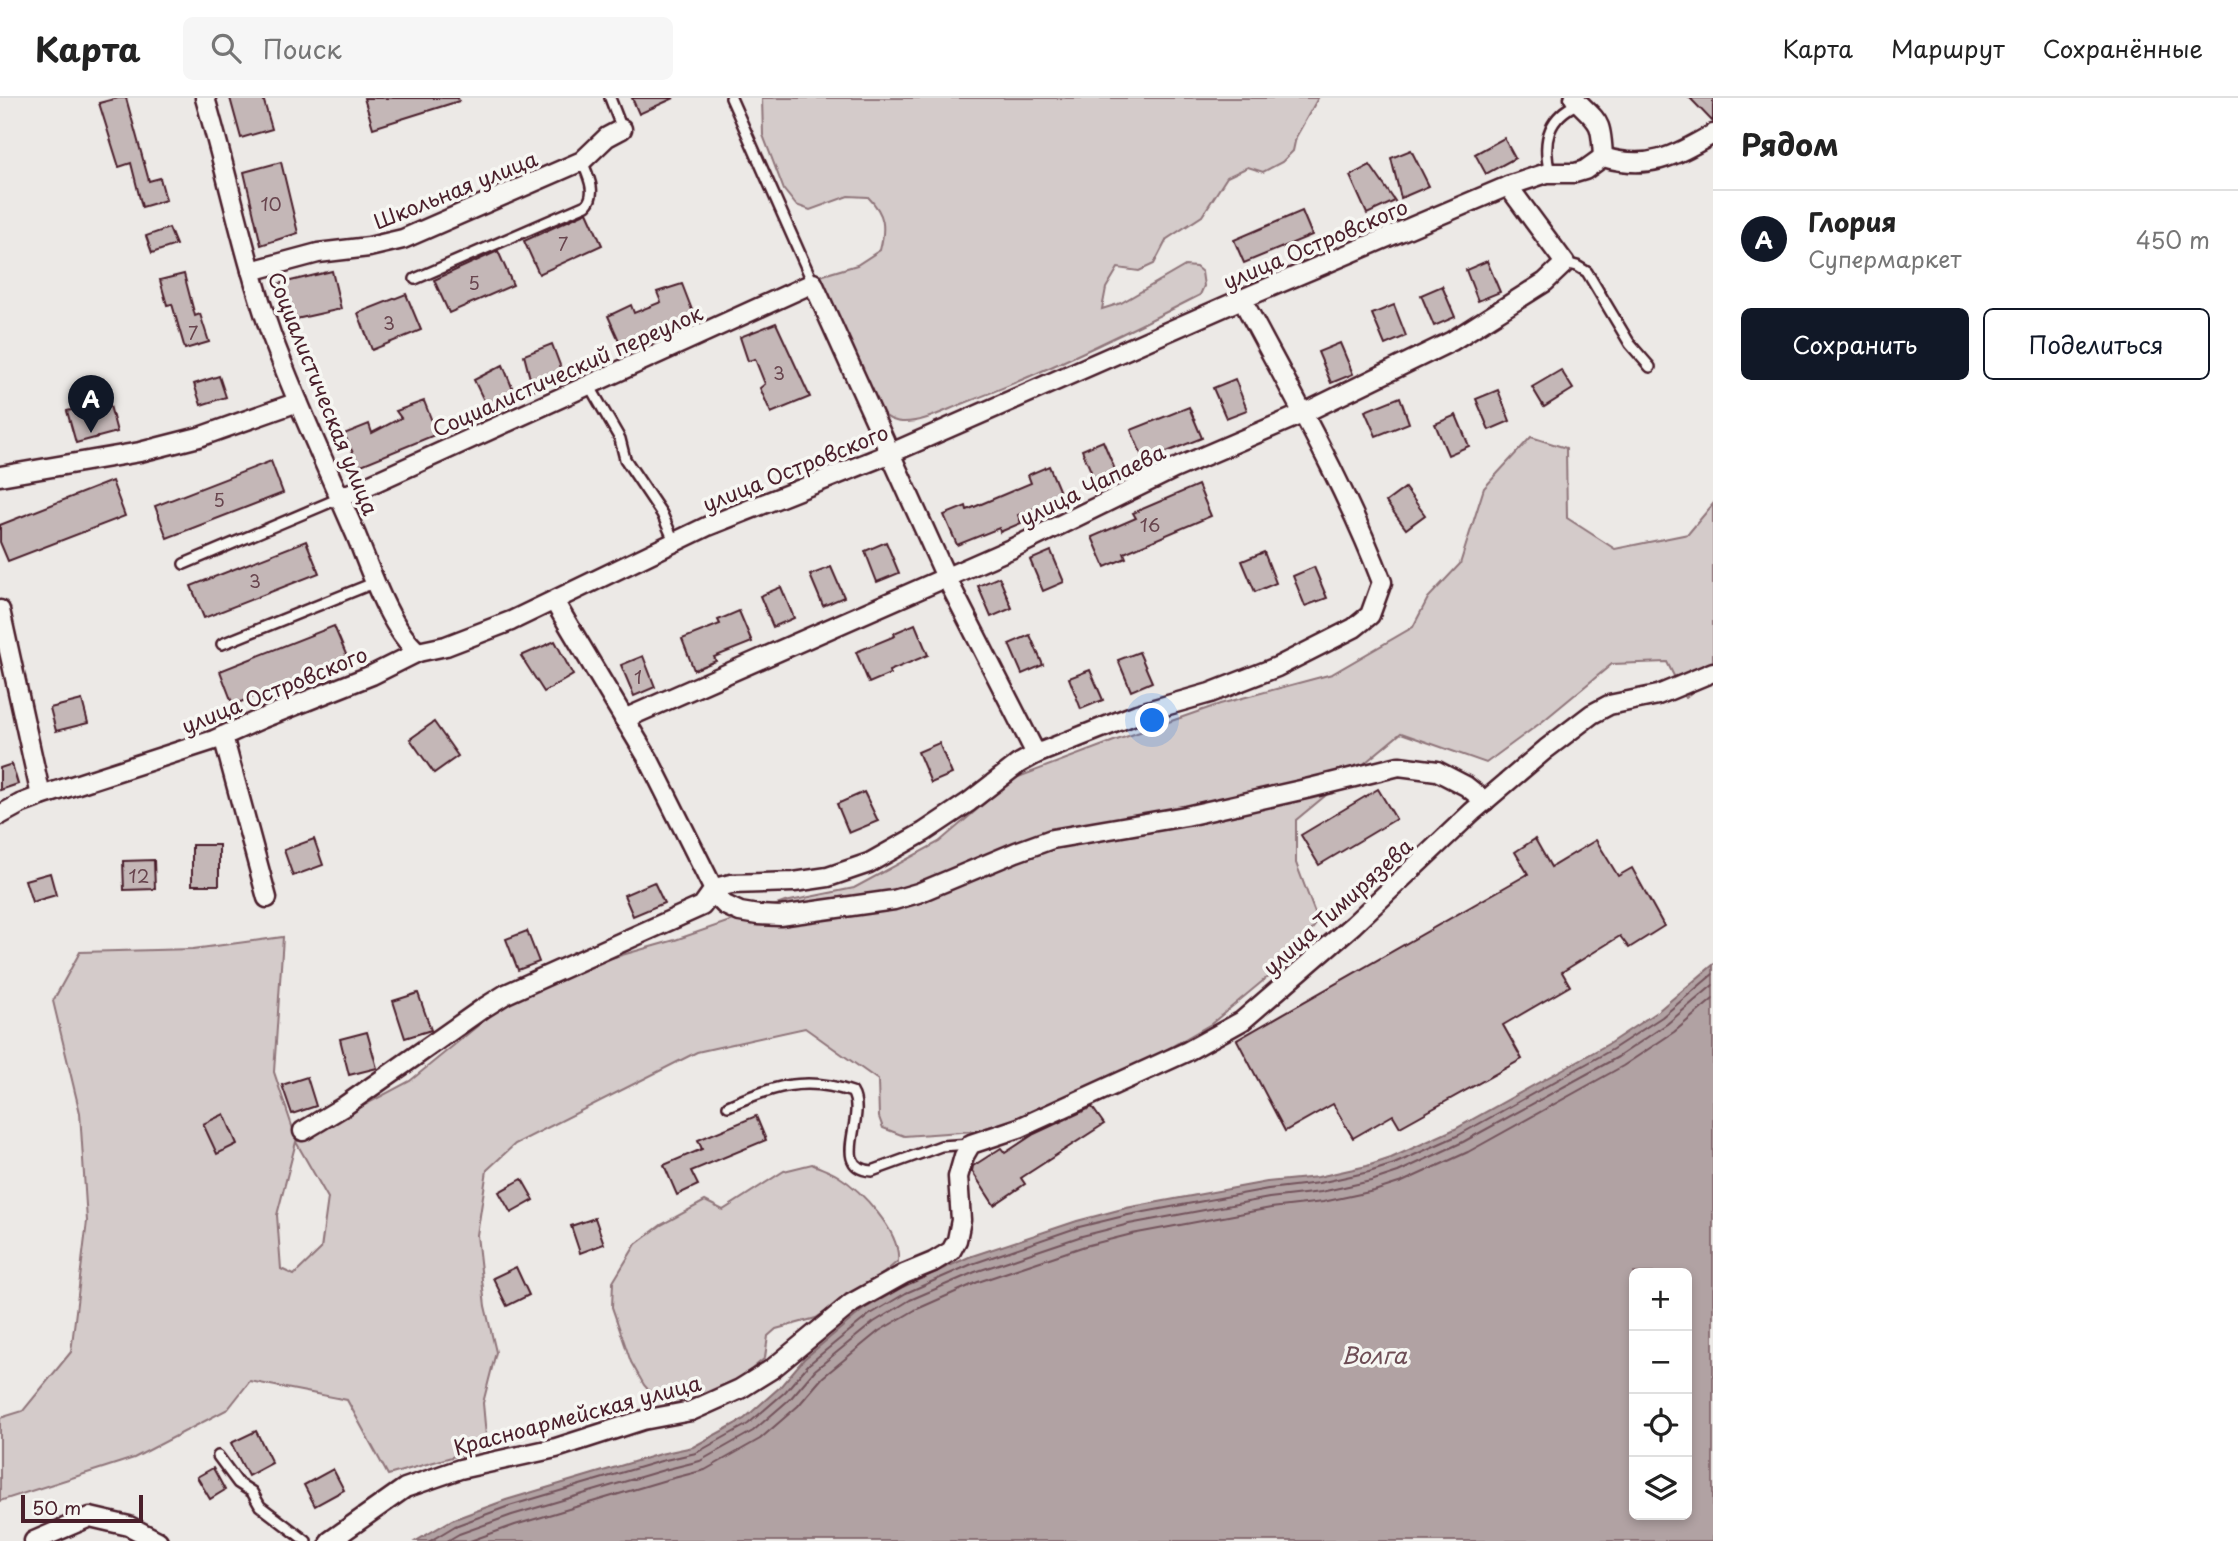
<!DOCTYPE html>
<html lang="ru">
<meta charset="utf-8">
<style>
body{margin:0;font-family:"Playpen Sans",sans-serif;background:#f6f6f6;color:#222}
.controls{position:absolute;right:21px;bottom:21px;display:grid;overflow:hidden;border-radius:10px;box-shadow:0 4px 10px #0003}
.controls button{width:63px;height:63px;display:grid;place-items:center;padding:0;border:0;border-bottom:2px solid #e0e0e0;background:#fff;color:#222;font:35px sans-serif}
.scale{position:absolute;left:21px;bottom:18px;width:122px;box-sizing:border-box;padding-left:7px;border:4px solid #4a1f2b;border-top:0;font-size:19px;line-height:24px;white-space:nowrap;color:#4a1f2b;-webkit-text-stroke:5px #f6f6f2;paint-order:stroke}
.you{position:absolute;left:1153px;top:623px;width:24px;height:24px;margin:-18px;border:5px solid #fff;border-radius:50%;background:#1a73e8;box-shadow:0 0 0 10px #1a73e833}
.badge{display:grid;place-items:center;width:46px;height:46px;border-radius:50%;background:#111827;color:#fff;font-size:23px;font-weight:700}
.pin{position:absolute;translate:-50% -58px;filter:drop-shadow(0 2px 4px #0008)}
.pin::after{content:'';position:absolute;top:37px;width:24px;height:21px;background:inherit;clip-path:polygon(0 0,100% 0,50% 100%)}
.list{margin:0;padding:0;list-style:none}
h2{display:flex;justify-content:space-between;align-items:center;height:91px;margin:0;padding:0 28px;font-size:30px}
h2 small{font-size:23px;font-weight:400;color:#767676}
.list li{display:grid;grid-template-columns:46px 1fr auto;gap:21px;align-items:center;box-sizing:border-box;height:98px;padding:0 28px;border-top:2px solid #e0e0e0}
.list b{display:block;font-size:26px;white-space:nowrap}
.list p{margin:0;font-size:23px;white-space:nowrap;color:#767676}
.list em{font-size:23px;font-style:normal;color:#767676}
.actions{display:flex;gap:14px;padding:21px 28px}
.actions a{flex:1;padding:16px 0;border:2px solid #111827;border-radius:10px;text-align:center;font-size:24px;color:#111827}
.actions .main{background:#111827;color:#fff}
.icon{flex:none;width:38px;height:38px;fill:none;stroke:currentColor;stroke-width:2;stroke-linecap:round;stroke-linejoin:round}
.map{position:relative;flex:none;width:1713px;height:1443px;overflow:hidden}
header{display:flex;align-items:center;gap:42px;box-sizing:border-box;height:98px;padding:0 35px;background:#fff;border-bottom:2px solid #e0e0e0}
header strong{font-size:33px}
nav{display:flex;gap:38px;margin-inline-start:auto;font-size:24px}
.search{width:490px;height:63px;background:#f6f6f6;display:flex;align-items:center;gap:18px;box-sizing:border-box;padding:0 24px;border-radius:10px;color:#767676;font-size:26px}
main{display:flex}
aside{flex:1;background:#fff}
.map>svg:first-child{display:block}
</style>
<header>
<strong>Карта</strong>
<div class="search"><svg class="icon" aria-label="search" viewBox="0 0 24 24"><circle cx="10" cy="10" r="6"/><path d="M15 15l6 6"/></svg>Поиск</div>
<nav><a>Карта</a><a>Маршрут</a><a>Сохранённые</a></nav>
</header>
<main>
<div class="map">
<svg width="1713" height="1443" viewBox="0 0 1713 1443">
<rect width="100%" height="100%" fill="#ece9e6"/>
<filter id="ink" filterUnits="userSpaceOnUse"><feTurbulence type="fractalNoise" baseFrequency=".0143" numOctaves="2"/><feDisplacementMap in="SourceGraphic" scale="14" xChannelSelector="R" yChannelSelector="G"/><feConvolveMatrix kernelMatrix="1 2 1 2 8 2 1 2 1" color-interpolation-filters="sRGB"/></filter>
<g filter="url(#ink)">
<!-- green -->
<g fill="#d4cbca" stroke="#8f757a" stroke-width="2" fill-rule="evenodd">
<path d="M762,0h556l-22,39 -3,14 -11,11 -19,10 -15,-5 -21,10 -25,39 -35,23 -13,25 -15,7 -21,-3 -12,20 -4,21 19,-6 64,-37 11,1 6,5 2,14 -4,9c-78,40 -156,78 -238,109 -18,7 -40,19 -60,18 -13,-1 -19,-7 -26,-17l-56,-129 37,-11 23,-15c6,-23 5,-36 -12,-53l-20,-1 -38,14 -14,-5 -12,-15 -21,-55z"/>
<path d="M1531,339l35,11 1,70 48,31 73,-15 25,-30v170l-28,24 -18,-36 -55,2 -69,57 -57,42 -85,-30 -105,87v43l22,58 -25,35 -82,68 -82,47 -116,49 -38,11 -71,5 -21,-8 -4,-11 -1,-37 -73,-52 -108,24 -182,92 -28,26 -10,65 8,71 11,46 -13,51 4,44 -99,28 -41,-75 -97,-19 -22,28 -94,49 -134,43v-83l23,-7 48,-59 16,-131 -7,-108 -27,-112 27,-49 113,-3 90,-12 -9,135 23,69 113,-60 87,-71 93,-46 85,-24 110,-38 69,-14 85,-46 74,-63 101,-38 106,-37 112,-30 81,-47 15,-29 32,-34 24,-76zM296,1044l32,56 -7,51 -27,26 -13,-6 -4,-54z"/>
<path d="M812,1066c8,4 18,7 26,12 23,14 63,56 60,85l-14,12 -68,45 -40,11 -8,7 -3,22 -29,24 -31,16 -34,6 -13,-3 -14,-16 -13,-23 -19,-55 1,-25 23,-38 25,-19 44,-24 18,9 61,-39z"/>
</g>
<!-- water -->
<path fill="#b1a2a3" stroke="#886e73" stroke-width="2" fill-rule="evenodd" d="M1713,867v576h-1297l36,-21 54,-20 154,-46 33,-7 51,-28 36,-32 24,-28 60,-50 39,-22 66,-30 108,-36 49,-13 141,-26 51,-5 49,-11 24,-8 64,-29 155,-86 48,-32zM1634,1175h53v242h-53z"/>
<g fill="none" stroke-linecap="round" stroke-linejoin="round">
<!-- shore -->
<g stroke="#73535b" stroke-width="2">
<path d="M430,1443l25,-15 54,-20 152,-45 35,-8 52,-29 37,-32 24,-28 60,-49 37,-22 66,-29 107,-37 49,-12 140,-26 51,-6 50,-11 25,-8 65,-29 154,-86 49,-32 51,-43"/>
<path d="M447,1443l12,-7 53,-19 152,-45 36,-9 53,-30 38,-33 24,-28 59,-48 36,-22 65,-28 107,-36 47,-12 140,-26 52,-6 50,-11 27,-9 65,-30 155,-85 49,-33 46,-39"/>
<path d="M470,1443l45,-16 151,-45 39,-10 55,-31 38,-33 25,-29 56,-46 36,-21 63,-28 107,-36 47,-12 139,-26 52,-6 51,-11 28,-9 66,-30 155,-86 51,-34 39,-33"/>
</g>
</g>
<!-- building -->
<g fill="#c4b7b7" stroke="#4a1f2b" stroke-width="2">
<path d="M118,0h8l23,83 11,-3 6,22 -24,7 -11,-44 -12,4 -20,-64z"/>
<path d="M230,0h33l9,31 -31,9z"/>
<path d="M364,0h94l1,3 -86,27z"/>
<path d="M632,0h42l-35,16z"/>
<path d="M1690,0h23v24z"/>
<path d="M1504,40l11,20 -29,16 -11,-20z"/>
<path d="M1411,52l18,36 -28,12 -10,-40z"/>
<path d="M281,64l17,71 -37,12 -17,-73z"/>
<path d="M1370,67l25,36 -28,13 -17,-38z"/>
<path d="M1302,113l10,24 -68,28 -10,-23z"/>
<path d="M587,114l15,33 -63,29 -15,-33z"/>
<path d="M169,130l7,17 -24,8 -6,-17z"/>
<path d="M498,153l15,34 -64,28 -15,-33z"/>
<path d="M1487,163l13,31 -22,9 -12,-31z"/>
<path d="M332,173l9,38 -54,12 -9,-37z"/>
<path d="M184,176l11,42 5,-2 9,28 -24,7 -13,-45 -5,1 -7,-25z"/>
<path d="M682,186l15,39 -73,29 -16,-36 23,-11 3,8 27,-11 -4,-10z"/>
<path d="M1442,188l13,31 -21,9 -13,-31z"/>
<path d="M406,196l15,36 -49,20 -14,-37z"/>
<path d="M1394,207l12,31 -21,9 -13,-31z"/>
<path d="M776,225l34,74 -39,16 -11,-25 5,-4 -10,-25 -7,2 -8,-24z"/>
<path d="M1340,245l13,31 -22,9 -13,-31z"/>
<path d="M552,246l12,32 -31,14 -9,-35z"/>
<path d="M503,267l13,32 -28,12 -14,-29z"/>
<path d="M1561,272l12,19 -29,18 -12,-20z"/>
<path d="M219,278l7,21 -25,8 -7,-21z"/>
<path d="M103,281l14,53 -41,11 -9,-32 13,-3 -5,-21z"/>
<path d="M1235,281l12,31 -21,8 -13,-30z"/>
<path d="M1498,292l12,31 -21,9 -13,-31z"/>
<path d="M1400,299l9,26 -33,13 -11,-25z"/>
<path d="M424,303l13,33 -78,32 -15,-32 25,-10 3,9 29,-15 -5,-7z"/>
<path d="M1189,309l13,31 -58,23 -13,-31z"/>
<path d="M1456,317l13,31 -21,9 -13,-31z"/>
<path d="M1103,343l13,31 -21,9 -13,-31z"/>
<path d="M271,363l12,32 -116,45 -12,-32z"/>
<path d="M1049,368l13,31 -44,18 3,8 -21,9 -1,-4 -42,17 -13,-30 22,-9 1,4 64,-27 -3,-8z"/>
<path d="M112,383l13,35 -117,45 -8,-19v-17z"/>
<path d="M1198,387l13,31 -87,37 2,5 -21,9 -13,-30 44,-19 -3,-5z"/>
<path d="M1405,390l20,27 -19,14 -20,-27z"/>
<path d="M306,443l13,32 -115,45 -13,-32z"/>
<path d="M886,444l13,31 -22,9 -12,-31z"/>
<path d="M1051,453l13,31 -21,9 -13,-31z"/>
<path d="M1264,454l12,31 -21,9 -13,-31z"/>
<path d="M831,469l13,30 -21,9 -13,-31z"/>
<path d="M1314,469l13,31 -22,8 -12,-30z"/>
<path d="M999,479l13,31 -21,9 -13,-31z"/>
<path d="M781,489l13,31 -21,9 -13,-31z"/>
<path d="M739,513l13,31 -38,15 2,4 -22,9 -12,-31 38,-15 -2,-4z"/>
<path d="M915,526l13,31 -39,16 1,3 -21,9 -13,-31 39,-16 -1,-3z"/>
<path d="M334,528l14,33 -115,46 -13,-34z"/>
<path d="M1030,537l13,30 -21,9 -13,-30z"/>
<path d="M555,543l18,34 -29,17 -23,-36z"/>
<path d="M1139,554l13,30 -21,9 -13,-31z"/>
<path d="M643,558l12,31 -21,9 -13,-31z"/>
<path d="M1090,572l13,30 -22,9 -12,-31z"/>
<path d="M82,602l6,23 -32,8 -6,-23z"/>
<path d="M434,624l24,34 -24,17 -24,-34z"/>
<path d="M939,645l13,31 -21,9 -13,-31z"/>
<path d="M12,666l6,20 -18,6v-22z"/>
<path d="M1378,691l18,30 -77,46 -18,-30z"/>
<path d="M864,694l14,29 -29,12 -12,-29z"/>
<path d="M314,741l9,26 -30,11 -9,-26z"/>
<path d="M1535,741l16,28 45,-27 22,36 14,-8 32,58 -35,22 -9,-12 -58,36 8,14 -67,39 19,34 -122,68 -7,-12 -40,23 -20,-34 -48,27 -48,-91 291,-166 -13,-22z"/>
<rect x="192" y="747" width="27" height="40"/>
<path d="M154,762l1,29 -31,1 -1,-29z"/>
<path d="M50,775l6,22 -24,7 -7,-22z"/>
<path d="M654,784l10,21 -31,13 -9,-21z"/>
<path d="M527,833l12,31 -21,8 -12,-31z"/>
<path d="M418,895l13,37 -26,8 -12,-37z"/>
<path d="M367,934l10,36 -28,7 -9,-36z"/>
<path d="M307,979l9,29 -24,8 -10,-29z"/>
<path d="M1092,1009l12,17 -83,54 4,6 -31,21 -22,-34 1,-5 28,-18 4,5 29,-19z"/>
<path d="M224,1016l13,30 -20,10 -14,-30z"/>
<path d="M756,1018l10,24 -75,31 7,14 -21,10 -13,-30 38,-16 -4,-9z"/>
<path d="M522,1081l12,21 -23,13 -12,-21z"/>
<path d="M595,1120l9,26 -24,9 -9,-27z"/>
<path d="M516,1169l13,28 -22,11 -14,-28z"/>
<path d="M256,1333l16,32 -24,13 -17,-33z"/>
<path d="M213,1370l12,22 -15,9 -13,-22z"/>
<path d="M333,1371l11,21 -29,16 -11,-21z"/>
</g>
<g fill="none" stroke-linecap="round" stroke-linejoin="round">
<defs>
<g id="service">
<path d="M610,0l12,31"/>
<path d="M731,0l82,185"/>
<path d="M1550,75c-8,-31 -3,-56 29,-70"/>
<path d="M1565,165l12,3 10,6 43,72 20,23"/>
<path d="M415,181l171,-74c12,-12 1,-31 -4,-44"/>
<path d="M589,287l31,54 5,20 37,55 13,29"/>
<path d="M184,466l156,-66"/>
<path d="M222,546l154,-62"/>
<path d="M728,1008c43,-19 77,-31 124,-14 16,25 -23,76 20,79l69,-25 30,-2"/>
<path d="M218,1358l20,27 14,9 8,14 46,35"/>
</g>
<g id="minor">
<path d="M205,0c23,78 39,159 66,236 25,68 56,134 85,201 14,34 34,94 62,117"/>
<path d="M1574,0c25,26 27,20 29,59"/>
<path d="M1603,59c46,14 71,-1 110,-23"/>
<path d="M251,173l67,-18 51,-6 34,-8 179,-78 25,-24 15,-8"/>
<path d="M0,378l140,-24 59,-15 99,-35"/>
<path d="M340,400l473,-215 133,294 90,177"/>
<path d="M554,503l95,159 69,138 7,7 15,7 18,3 22,1 114,-16 24,-7 98,-41 36,-13 134,-23 124,-28 89,-22 38,5 29,15 19,15"/>
<path d="M0,512l41,186"/>
<path d="M624,621l389,-171 161,-79 128,-55 150,-73 93,-59 20,-19 -57,-77"/>
<path d="M223,638l44,162"/>
<path d="M0,717l20,-11 21,-8 173,-56 47,-21 111,-44 46,-23 28,-6 65,-25 197,-95 181,-72 353,-155 266,-113 39,-13h28l10,-3 18,-13"/>
<path d="M715,790l16,-4 63,-2 34,-5 41,-14 55,-31 45,-30 49,-38 18,-10 101,-40 73,-21 67,-26 77,-39 16,-13 12,-33c-38,-99 -91,-190 -140,-283"/>
<path d="M303,1033l40,-24 139,-98 24,-15 196,-88 13,-18"/>
<path d="M34,1443l56,-24 39,9 29,15"/>
<path d="M330,1443l75,-53 55,-19 96,-21 87,-28 48,-9 49,-22 32,-20 80,-66 52,-29 29,-12 18,-11 6,-11 4,-20 -3,-43 6,-21 7,-12 48,-16 167,-76 56,-31 111,-96 119,-113 74,-63 46,-35 17,-9 49,-10 55,-23"/>
</g>
</defs>
<!-- service casing -->
<use href="#service" stroke="#4a1f2b" stroke-width="14"/>
<!-- minor casing -->
<use href="#minor" stroke="#4a1f2b" stroke-width="23"/>
<!-- service -->
<use href="#service" stroke="#f6f6f2" stroke-width="9"/>
<!-- minor -->
<use href="#minor" stroke="#f6f6f2" stroke-width="18"/>
</g>
</g>
<g text-anchor="middle" dominant-baseline="central" stroke-width="7" stroke-linejoin="round" paint-order="stroke">
<!-- number labels -->
<g font-size="18" fill="#68454e">
<text x="271" y="105">10</text>
<text x="563" y="145">7</text>
<text x="474" y="184">5</text>
<text x="389" y="224">3</text>
<text x="193" y="234">7</text>
<text x="779" y="274">3</text>
<text x="219" y="401">5</text>
<text x="1150" y="426">16</text>
<text x="255" y="482">3</text>
<text x="638" y="578">1</text>
<text x="139" y="777">12</text>
</g>
<!-- street labels -->
<g font-size="21" fill="#4a1f2b" stroke="#f6f6f2">
<text transform="translate(455 91) rotate(-22)">Школьная улица</text>
<text transform="translate(1315 145) rotate(-23)">улица Островского</text>
<text transform="translate(567 272) rotate(-24)">Социалистический переулок</text>
<text transform="translate(324 295) rotate(68)">Социалистическая улица</text>
<text transform="translate(795 369) rotate(-22)">улица Островского</text>
<text transform="translate(1092 386) rotate(-26)">улица Чапаева</text>
<text transform="translate(274 591) rotate(-22)">улица Островского</text>
<text transform="translate(1337 808) rotate(-42)">улица Тимирязева</text>
<text transform="translate(577 1316) rotate(-15)">Красноармейская улица</text>
</g>
<!-- water labels -->
<g font-size="23" font-style="italic" fill="#6e4d55" stroke="#f6f6f2">
<text x="1374" y="1256">Волга</text>
</g>
</g>
</svg>
<div class="controls">
<button>+</button>
<button>−</button>
<button><svg class="icon" aria-label="locate" viewBox="0 0 24 24"><circle cx="12" cy="12" r="6"/><path d="M12 2v4M12 18v4M2 12h4M18 12h4"/></svg></button>
<button><svg class="icon" aria-label="layers" viewBox="0 0 24 24"><path d="M12 4l9 5-9 5-9-5zM3 14l9 5 9-5"/></svg></button>
</div>
<div class="scale">50 m</div>
<div class="you"></div>
<div class="pin badge" style="left:91px;top:335px">A</div>
</div>
<aside>
<h2>Рядом<small></small></h2>
<ul class="list">
<li><span class="badge">A</span><div><b>Глория</b><p>Супермаркет</p></div><em>450 m</em></li>
</ul>
<div class="actions"><a class="main">Сохранить</a><a>Поделиться</a></div>
</aside>
</main>
